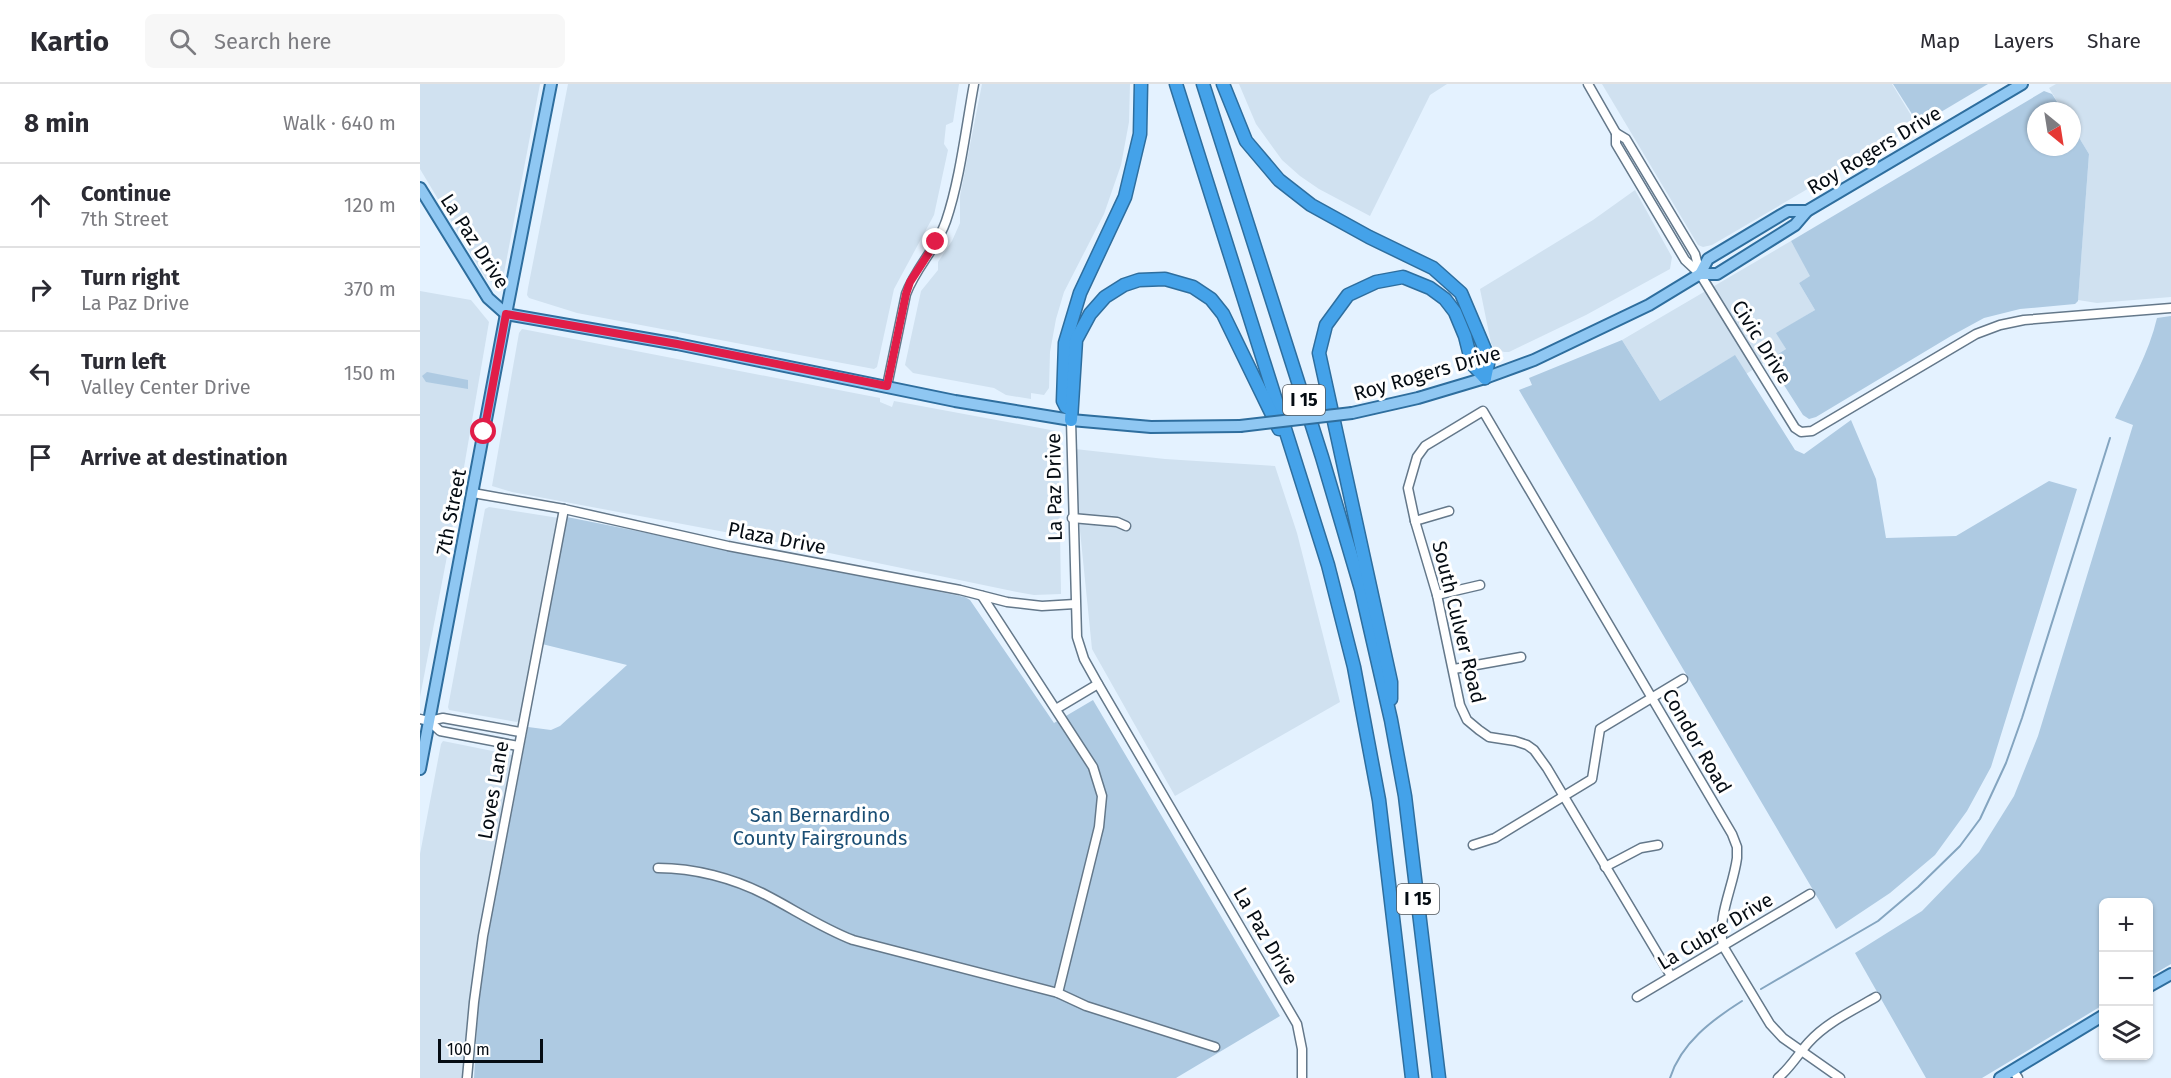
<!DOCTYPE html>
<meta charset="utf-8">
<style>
body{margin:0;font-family:"Fira Sans",sans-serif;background:#f7f7f7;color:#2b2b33}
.controls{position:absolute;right:18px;bottom:18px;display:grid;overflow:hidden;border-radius:9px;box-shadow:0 2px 4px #0004}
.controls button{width:54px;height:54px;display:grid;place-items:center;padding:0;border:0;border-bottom:2px solid #e1e1e2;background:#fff;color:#2b2b33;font:30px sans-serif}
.compass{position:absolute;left:1607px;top:18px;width:54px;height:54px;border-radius:50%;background:#fff;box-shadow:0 2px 4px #0004;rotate:150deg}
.scale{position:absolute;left:18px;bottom:15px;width:105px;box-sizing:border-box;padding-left:6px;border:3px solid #050c13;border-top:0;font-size:16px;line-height:21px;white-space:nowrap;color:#050c13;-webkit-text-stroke:4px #fff;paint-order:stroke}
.stop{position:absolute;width:18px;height:18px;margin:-14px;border:4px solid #e11d48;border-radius:50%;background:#fff}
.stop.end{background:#e11d48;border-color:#fff;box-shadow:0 2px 6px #0008}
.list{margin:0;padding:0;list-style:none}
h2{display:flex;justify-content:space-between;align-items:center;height:78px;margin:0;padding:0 24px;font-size:26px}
h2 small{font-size:20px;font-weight:400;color:#7c7c81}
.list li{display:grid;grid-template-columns:39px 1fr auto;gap:18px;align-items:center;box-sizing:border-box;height:84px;padding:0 24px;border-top:2px solid #e1e1e2}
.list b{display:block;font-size:22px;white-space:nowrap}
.list p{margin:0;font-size:20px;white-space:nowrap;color:#7c7c81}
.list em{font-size:20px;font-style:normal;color:#7c7c81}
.icon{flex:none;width:33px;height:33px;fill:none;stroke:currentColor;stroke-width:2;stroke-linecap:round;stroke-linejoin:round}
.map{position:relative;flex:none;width:1751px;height:994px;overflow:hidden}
header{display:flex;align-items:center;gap:36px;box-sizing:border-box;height:84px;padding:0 30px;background:#fff;border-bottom:2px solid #e1e1e2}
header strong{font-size:28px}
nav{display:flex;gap:33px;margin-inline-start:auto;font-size:21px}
.search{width:420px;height:54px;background:#f7f7f7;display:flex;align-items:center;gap:15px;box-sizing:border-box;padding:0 21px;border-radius:9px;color:#7c7c81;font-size:22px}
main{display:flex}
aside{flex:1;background:#fff}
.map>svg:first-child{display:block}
</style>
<header>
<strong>Kartio</strong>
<div class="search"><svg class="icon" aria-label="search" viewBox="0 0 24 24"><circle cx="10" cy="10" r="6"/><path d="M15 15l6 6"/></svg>Search here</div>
<nav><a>Map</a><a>Layers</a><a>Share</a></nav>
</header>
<main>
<aside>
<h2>8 min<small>Walk · 640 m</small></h2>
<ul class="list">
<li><svg class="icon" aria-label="ahead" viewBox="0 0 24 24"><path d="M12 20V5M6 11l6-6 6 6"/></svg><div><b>Continue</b><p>7th Street</p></div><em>120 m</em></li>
<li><svg class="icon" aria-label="right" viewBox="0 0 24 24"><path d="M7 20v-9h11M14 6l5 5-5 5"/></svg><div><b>Turn right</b><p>La Paz Drive</p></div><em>370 m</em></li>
<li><svg class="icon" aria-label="left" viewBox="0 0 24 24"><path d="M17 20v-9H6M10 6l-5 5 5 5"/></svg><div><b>Turn left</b><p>Valley Center Drive</p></div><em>150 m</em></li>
<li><svg class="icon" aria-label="arrive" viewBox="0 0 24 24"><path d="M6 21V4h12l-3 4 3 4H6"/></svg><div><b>Arrive at destination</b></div></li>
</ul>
</aside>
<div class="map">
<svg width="1751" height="994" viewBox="0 0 1751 994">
<rect width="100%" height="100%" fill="#e4f2ff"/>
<!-- built -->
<g fill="#d0e1f0">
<path d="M0,0h120l-36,189 -1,5 -5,4h-6l-6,-3 -66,-110z"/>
<path d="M148,0h391l-6,38 -7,3 -2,19 4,6 -14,65 -40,74 -17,78 -3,2 -297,-56 -48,-15 -2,-3 1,-7z"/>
<path d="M562,0h148l-1,38 -8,43 -17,49 -40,78 -8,27 -6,33 -1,36 -5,7 -13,-2v6l-25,-4 -12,-7 -81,-15 -8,-8 16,-74 17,-21v-8l14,-21 8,-18v-27z"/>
<path d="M819,0h208l-17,11 -60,121 -51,-27 -19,-13 -18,-16 -26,-36z"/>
<path d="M1182,0h290l25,41 -205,120 -9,2 -5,-2z"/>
<path d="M1636,0h115v213l-74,6 -19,-3 11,-146 -17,-28v-15h-9l-14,-23z"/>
<path d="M1215,106l37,67 -2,12 -84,46 -77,37h-5l-10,-4 -3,-5 -11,-54 113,-69z"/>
<path d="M1371,157l20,35 -12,7 16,27 -38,23 9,16 -40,25 -12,-18 -74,45 -38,-61z"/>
<path d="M0,207l51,9 18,22 -26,151 -43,224z"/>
<path d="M102,245l358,69v4l12,5 2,-6 162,30 2,2 1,33 2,128 -27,1 -17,-3 -255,-53 -250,-47 -20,-6 27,-153z"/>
<path d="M655,365l90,10 110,7 22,67 43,169 -165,94 -83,-147 -14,-138z"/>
<path d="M69,423l70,11 -39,202 -3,2 -68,-12 -1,-3 37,-198z"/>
<path d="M23,657l69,14 -1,19 -34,175 -8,58 -5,71h-44v-224l21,-110z"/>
</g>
<!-- green -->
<g fill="#aecae2">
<path d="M1473,0h95l-69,41z"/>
<path d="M1624,7l8,3 11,17h-27v36h36v-21l17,28 -11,147 -3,3 -55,5 -36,9 -33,18 -135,81 -7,2 -6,-4 -35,-55 18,-11 -10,-16 39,-23 -16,-27 11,-7 -19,-35z"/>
<path d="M1751,232v648l-22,13 -1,-75h-44l-1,103 -121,73h-56l-71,-125 67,-42 57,-59 35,-56 24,-60 95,-311 -18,-7c15,-33 34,-65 42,-100z"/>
<path d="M1202,256l38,61 75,-46 60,95 9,4 47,-34 25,59 10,59 70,-2 93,-55 28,8 -86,278 -24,44 -32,44 -45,38 -54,36 -317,-539 13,-5 -3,-7z"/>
<path d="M7,288l41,8v9l-42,-7 -4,-6z"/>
<path d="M147,433l398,80 5,3 84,123 39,-23 187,316 -104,62h-702l4,-69 12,-84 38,-198 23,3 9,-4 67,-61 -85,-21z"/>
</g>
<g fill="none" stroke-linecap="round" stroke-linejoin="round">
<!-- stream -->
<g stroke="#84a5c0" stroke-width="2">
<path d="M1341,905l117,-68 40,-34 42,-41 20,-27 26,-56 16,-45 88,-280"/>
<path d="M1250,994c11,-35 42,-58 72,-77"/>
</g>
<defs>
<g id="minor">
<path d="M1168,0l28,49 10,6 69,115 5,19"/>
<path d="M1196,49v11l69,116 15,14 95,154 6,4 11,-1 164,-97 24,-9 24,-5 147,-12"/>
<path d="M467,302l19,-92c10,-27 31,-46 40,-73 14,-41 20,-94 28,-137"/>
<path d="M651,336l6,217 7,22 14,25 199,340 5,25v29"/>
<path d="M53,409l91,16 164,37 232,44 47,12 35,4 33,-2"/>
<path d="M652,434l45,4 9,4"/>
<path d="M995,437l34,-10"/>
<path d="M1017,511l43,-10"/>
<path d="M562,512l111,171 9,29 -3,31 -41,166"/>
<path d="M1034,585l67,-12"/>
<path d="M636,625l42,-25"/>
<path d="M0,635l9,2 14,-3 77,14"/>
<path d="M9,637l11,10 78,15"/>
<path d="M1053,761l22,-7 97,-59 8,-50 83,-50"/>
<path d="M1185,783l36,-19 17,-3"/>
<path d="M238,784c36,0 75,10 108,27 29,15 56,33 87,45l205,53 28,13 129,41"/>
<path d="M1251,892l-124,-208 -13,-18 -7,-5 -12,-4 -26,-4 -10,-7 -12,-10 -7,-15 -23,-110 -22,-74 -7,-33 9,-31 8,-11 58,-35 249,423 5,13v11c-4,30 -20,58 -14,88l47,78 13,14 57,40"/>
<path d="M1217,913l173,-103"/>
<path d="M1593,986l5,8"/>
<path d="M47,994l7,-76 9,-66 81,-427"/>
<path d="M1358,994c13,-11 20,-24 31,-36 18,-20 45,-32 67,-45"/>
</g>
<g id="major">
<path d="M0,104l68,110 18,16 171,30 278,57 116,19 80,7 89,-1"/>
<path d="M1280,190h17l78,-49 12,-14 215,-127"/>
<path d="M932,329l66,-15 67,-20 49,-18 115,-55 51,-31 8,-15 73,-44 7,-4h19"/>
<path d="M0,685l86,-455 45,-230"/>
<path d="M1728,903l23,-13"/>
<path d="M1580,994l104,-63"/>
</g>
<g id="highway">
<path d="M756,0l152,481 26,102 25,133 33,278"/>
<path d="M783,0l119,373 39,132 30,131 14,76 34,282"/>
<path d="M803,0l23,57 33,39 32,25 58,32 64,31 28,25 28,66 -4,19"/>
<path d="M646,323l-3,-6 2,-58 15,-50 45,-96 15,-63 1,-50"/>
<path d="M651,336l5,-80 14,-26 15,-17 19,-12 15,-5 26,-1 28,8 18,12 12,15 56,115"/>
<path d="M971,615v-17l-72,-329 7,-28 22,-30 28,-13 27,-5 27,11 15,11 10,13 10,24 7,28 13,14"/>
</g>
</defs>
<!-- minor casing -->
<use href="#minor" stroke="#64788a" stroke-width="11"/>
<!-- major casing -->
<use href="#major" stroke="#2e6e9e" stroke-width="14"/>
<!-- highway casing -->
<use href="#highway" stroke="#2e6e9e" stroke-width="15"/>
<!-- minor -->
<use href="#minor" stroke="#fff" stroke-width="8"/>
<!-- major -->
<use href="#major" stroke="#8fc7f2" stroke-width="10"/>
<!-- highway -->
<use href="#highway" stroke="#44a2e9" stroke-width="12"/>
<defs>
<path id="major-bridge" d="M820,342l112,-13"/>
</defs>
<!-- major-bridge casing -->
<use href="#major-bridge" stroke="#2e6e9e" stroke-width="14" stroke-linecap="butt"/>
<!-- major-bridge -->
<use href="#major-bridge" stroke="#8fc7f2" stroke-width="10"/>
</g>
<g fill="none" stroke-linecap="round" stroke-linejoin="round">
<!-- route -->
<path stroke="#e11d48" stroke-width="8" d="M64,348l22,-118 171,30 210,42 19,-92 4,-12 26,-40"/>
</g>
<g text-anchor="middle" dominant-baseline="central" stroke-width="6" stroke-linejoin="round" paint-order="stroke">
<!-- shield labels -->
<g fill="#fff" stroke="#50555a" stroke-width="1.5">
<rect x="863" y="301" width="42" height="30" rx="4.5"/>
<rect x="977" y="800" width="42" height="30" rx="4.5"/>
</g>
<g font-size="18" font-weight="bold" fill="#050c13">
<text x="884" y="316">I 15</text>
<text x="998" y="815">I 15</text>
</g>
<!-- street labels -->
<g font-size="20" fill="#050c13" stroke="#fff">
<text transform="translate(1454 66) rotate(-31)">Roy Rogers Drive</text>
<text transform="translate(55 157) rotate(57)">La Paz Drive</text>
<text transform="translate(1342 258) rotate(58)">Civic Drive</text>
<text transform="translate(1007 289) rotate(-16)">Roy Rogers Drive</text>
<text transform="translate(634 403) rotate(-91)">La Paz Drive</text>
<text transform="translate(31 428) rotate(-79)">7th Street</text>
<text transform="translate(357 454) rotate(11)">Plaza Drive</text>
<text transform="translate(1039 538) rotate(76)">South Culver Road</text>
<text transform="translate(1277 657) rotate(60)">Condor Road</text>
<text transform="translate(73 706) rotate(-80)">Loves Lane</text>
<text transform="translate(1295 847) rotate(-31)">La Cubre Drive</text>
<text transform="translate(846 852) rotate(60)">La Paz Drive</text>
</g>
<!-- park labels -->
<g font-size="20" fill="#1a4e74" stroke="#fff">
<text x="400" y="731">San Bernardino<tspan x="400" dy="23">County Fairgrounds</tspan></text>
</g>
</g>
</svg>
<div class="controls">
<button>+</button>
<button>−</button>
<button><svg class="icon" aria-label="layers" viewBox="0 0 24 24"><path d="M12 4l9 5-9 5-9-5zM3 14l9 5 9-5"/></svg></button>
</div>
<svg class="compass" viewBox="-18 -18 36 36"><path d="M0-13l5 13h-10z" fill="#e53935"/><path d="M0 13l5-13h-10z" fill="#7c7c81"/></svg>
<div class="scale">100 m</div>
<div class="stop" style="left:64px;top:348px"></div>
<div class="stop end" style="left:516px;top:158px"></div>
</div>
</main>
